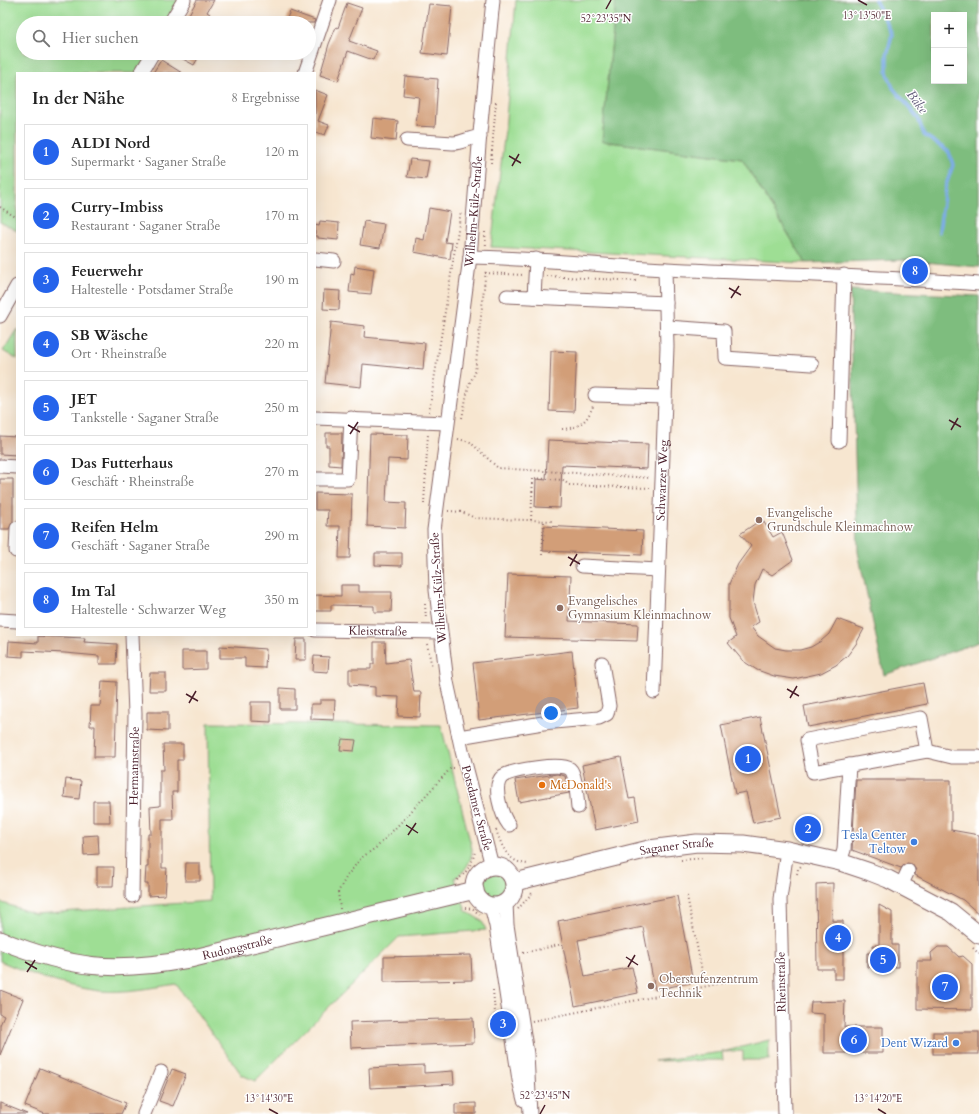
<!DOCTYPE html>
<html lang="de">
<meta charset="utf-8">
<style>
body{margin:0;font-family:Cardo,serif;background:#f6f6f6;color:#222}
.controls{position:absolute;right:12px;top:12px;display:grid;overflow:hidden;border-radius:0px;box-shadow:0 4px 16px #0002}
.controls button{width:36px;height:36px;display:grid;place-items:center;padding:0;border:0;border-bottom:1px solid #e0e0e0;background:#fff;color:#222;font:20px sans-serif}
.you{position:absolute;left:551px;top:713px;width:14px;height:14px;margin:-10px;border:3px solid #fff;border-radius:50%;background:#1a73e8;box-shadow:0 0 0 6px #1a73e833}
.badge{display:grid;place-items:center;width:26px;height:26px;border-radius:50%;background:#2563eb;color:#fff;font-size:13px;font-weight:700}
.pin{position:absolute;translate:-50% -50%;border:2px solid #fff;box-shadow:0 1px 4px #0006}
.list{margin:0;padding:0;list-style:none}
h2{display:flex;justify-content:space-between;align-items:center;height:52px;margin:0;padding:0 16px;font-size:17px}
h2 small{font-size:13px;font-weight:400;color:#767676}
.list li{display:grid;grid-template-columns:26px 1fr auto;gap:12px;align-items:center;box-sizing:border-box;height:56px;margin:0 8px 8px;padding:0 8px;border:1px solid #e0e0e0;border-radius:0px}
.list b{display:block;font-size:15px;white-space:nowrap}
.list p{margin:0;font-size:13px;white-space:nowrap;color:#767676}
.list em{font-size:13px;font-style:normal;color:#767676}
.icon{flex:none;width:22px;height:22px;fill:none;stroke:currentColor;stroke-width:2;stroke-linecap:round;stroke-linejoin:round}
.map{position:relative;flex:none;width:979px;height:1114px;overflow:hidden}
.search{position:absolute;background:#fff;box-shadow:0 4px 16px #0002;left:16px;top:16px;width:300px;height:44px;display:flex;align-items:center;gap:10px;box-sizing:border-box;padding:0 14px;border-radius:22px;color:#767676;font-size:15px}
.panel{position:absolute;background:#fff;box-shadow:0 4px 16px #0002;left:16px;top:72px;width:300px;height:564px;border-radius:0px}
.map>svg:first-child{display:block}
</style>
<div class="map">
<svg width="979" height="1114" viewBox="0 0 979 1114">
<rect width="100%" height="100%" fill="#fff"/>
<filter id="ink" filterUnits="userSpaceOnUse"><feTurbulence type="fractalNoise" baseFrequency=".025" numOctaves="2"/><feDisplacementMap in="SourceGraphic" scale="8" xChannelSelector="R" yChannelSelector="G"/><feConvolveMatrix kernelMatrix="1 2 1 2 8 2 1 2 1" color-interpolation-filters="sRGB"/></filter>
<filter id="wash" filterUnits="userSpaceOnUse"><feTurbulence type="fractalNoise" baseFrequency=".012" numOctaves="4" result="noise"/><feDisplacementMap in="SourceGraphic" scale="16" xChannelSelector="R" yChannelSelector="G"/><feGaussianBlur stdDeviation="0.9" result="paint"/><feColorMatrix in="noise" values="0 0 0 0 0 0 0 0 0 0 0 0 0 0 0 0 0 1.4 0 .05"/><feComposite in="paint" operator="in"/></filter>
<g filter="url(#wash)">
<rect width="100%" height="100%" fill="#f7e6d0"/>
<!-- green -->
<g fill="#9ede94" stroke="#747e60">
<path d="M0,0h184l-14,23h-147v30h130l-12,20h-124v158l-17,-9z"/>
<path d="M516,0h100l-14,141 140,18 64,104 -315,-16 14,-117z"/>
<path d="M17,329v30l-14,-8z"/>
<path d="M208,723l233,2 31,124c0,12 -7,23 -17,29l11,33 16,10 4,9 -87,7 -144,144 -13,-6 -66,-91c-25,4 -51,9 -76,7 -35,-4 -68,-16 -100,-30v-59l35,12 175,-13z"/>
<circle cx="495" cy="887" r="13"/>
<path d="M769,1040v20h-26v-9l-21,1 1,8 -69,1 68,-9z"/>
</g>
<!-- forest -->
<g fill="#7ebd7e" stroke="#646e54" fill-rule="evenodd">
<path d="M616,0h363v267l-76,-7 -97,3 -64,-104 -140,-18zM934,15h30v66h-30z"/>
<path d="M850,290l129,6v346l-95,33 -26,-123z"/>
</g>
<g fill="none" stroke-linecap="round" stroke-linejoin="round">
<!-- stream -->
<path stroke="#7dace7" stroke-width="3.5" d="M875,0l17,34 -5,21v17l6,16 25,30 6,17 25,17 4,13 -8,23 -6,44"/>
</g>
<g id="blocks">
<!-- building -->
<g fill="#d29e78">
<path d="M197,0h17l-7,12 3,2 -5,9h-21z"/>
<path d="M347,3l15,5 -13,33 28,10 -4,9 -25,-9 -10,30 -18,-6 9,-31 7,-17 2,1z"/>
<path d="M429,4l23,2 -5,50 -25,-3z"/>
<path d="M290,11l25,9 -1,3h-29z"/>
<path d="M172,53h29l-7,12z"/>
<path d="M161,60l21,13h-29z"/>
<path d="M405,76l33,3 -3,48 -19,-1 3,-29 -16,-2z"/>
<path d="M315,90l13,5 -10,26 11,4 -4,10 -10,-3z"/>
<path d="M373,118l25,3 -2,20 -25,-3z"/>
<path d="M410,159l19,2 -3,18 -19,-2z"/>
<path d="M429,208l21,4 -5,30 7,1 -2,16 -36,-7 2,-14 8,2z"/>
<path d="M320,221l19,2 -1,17 -20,-2v-2h-3v-11l4,1z"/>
<path d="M364,221l20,3 -4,24 -20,-3z"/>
<path d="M355,266l19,3 -3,25 -22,-2 2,-19 3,1z"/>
<path d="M324,290l16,1 -1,19 -16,-1z"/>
<path d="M331,322l34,4 -1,11 61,6 -2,27 -60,-6 -2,23 -36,-4z"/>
<path d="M551,351l26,1 -3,60 -25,-1z"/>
<path d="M326,433h16l-1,33 -12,-1v-19h-3z"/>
<path d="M370,434l38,1 -1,25 -19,-1 -2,43 20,1 -1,25 -38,-2z"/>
<path d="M0,436l17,1v18l-17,-1z"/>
<path d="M548,440l100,4 -1,25 -85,-4 -2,43 -25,-1 1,-28 10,1z"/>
<path d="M0,479h13v42l-4,8h-9z"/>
<path d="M315,493l37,1 -2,64h-11l1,-32h-13l1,-16h-13z"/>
<path d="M762,519l11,18 9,-5 11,28 -21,15 -10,-6 -7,16 -2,17 6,20 -8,5 7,9 17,12 11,2h14l11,-3 10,-6 8,-7 8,-15 27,10 -8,15 -9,12 -11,9 -15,8 -27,6 -20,-3 -17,-6 -14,-9 -15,-18 8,-6 -7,-19v-34l9,-20 13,-18 -11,-12z"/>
<path d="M544,526l99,5 -1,24 -99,-4z"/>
<path d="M375,553h27v13l-27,-1z"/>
<path d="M508,574l63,2 -2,45 69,3 -1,17 -132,-4z"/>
<path d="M341,585h18v7h33l-1,20h-17v-6l-43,-1v6h-16v-16l26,1z"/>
<path d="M38,636l47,2 -1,4 33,2 -1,20h-17v-8l-34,-3 -42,-2v6l-15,-1 1,-15 29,2z"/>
<path d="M296,639h10v21h-11z"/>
<path d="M374,642h11l1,21 23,-3 5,32h7l-1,25 -22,-1 1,-19 -24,-1v-9l-26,-2v-16h22v-5h3z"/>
<path d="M220,646l46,3 -1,19 -20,-1v-9h-25z"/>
<path d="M182,651h24v18l-24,1z"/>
<path d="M572,651l6,57 -99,12 -6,-57z"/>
<path d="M314,656l15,1 -1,15 -15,-1z"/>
<path d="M150,673h16v18h-17z"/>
<path d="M102,681l15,1 -2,75h-21l1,-31h-5l1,-20h9z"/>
<path d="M923,683l4,21 -119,23 -4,-21z"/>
<path d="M280,688l15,1v20h-15z"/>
<path d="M320,700h15l-1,20 -23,-1v-15h9z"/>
<path d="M251,702h20v20l-20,-1z"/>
<path d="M147,712h21v19l-21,-1z"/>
<path d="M760,717l21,100 -28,6 -7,-31 -11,2 -14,-69z"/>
<path d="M342,739l14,1 -2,11 -14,-1z"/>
<path d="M163,744h20v16h-6v32h-5l1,27h-11v49h5l-2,27 -17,1v-12h-3l1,-17h2v-33h3l-1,-27 10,-1v-36h4z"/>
<path d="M621,757l8,42 6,-1 4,23 -44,9 -13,-65z"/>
<path d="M557,774l8,2 4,17 -50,9 -4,-22z"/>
<path d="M66,779l15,2 -2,18 -15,-2z"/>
<path d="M856,780h95v50l28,5v79l-16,-14 -48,-25 1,-5 -4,-6 -5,-1 -6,5 -49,-18z"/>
<path d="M93,801h16l1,21h-17z"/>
<path d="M98,835l1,19 -15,1 -1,-19z"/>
<path d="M186,863h14v18h-15z"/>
<path d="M97,867h17l-1,19h-16z"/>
<path d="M833,883l-1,38h11v58h-9v-10h-17l-1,-85z"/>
<path d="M677,896l16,86 -38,8 -12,-63 -65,13 7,37 47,-10 6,26 -63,13 -17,-85 24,-5v-1z"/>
<path d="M879,905l13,7v33h6v22h-31v-14h6v-8h6z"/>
<path d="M938,947h10l11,10 4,-1 9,8v46l-55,-1v-48h15l-1,-8z"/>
<path d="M471,955l1,25 -88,2v-25z"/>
<path d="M0,990l23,9 -23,56v-30l4,-9 -4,-2z"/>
<path d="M845,1001l-1,26h39v26h-59v-39l-14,-1 1,-11z"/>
<path d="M473,1018l1,25 -123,5 -1,-26z"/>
<rect x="933" y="1032" width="46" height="22"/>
<path d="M424,1065v8l29,-2 1,13 -84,4 -1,-20z"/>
<path d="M40,1068l86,35 -5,11h-76l-20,-8z"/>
<path d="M172,1069l14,5 -13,32 -14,-5z"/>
<path d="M0,1103l27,11h-27z"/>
<path d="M476,1103v11h-21v-10z"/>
</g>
</g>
</g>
<g filter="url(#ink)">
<use href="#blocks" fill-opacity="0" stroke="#876565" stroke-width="1"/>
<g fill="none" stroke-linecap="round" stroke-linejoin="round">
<defs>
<g id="minor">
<path d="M170,23l14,-23"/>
<path d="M141,73l12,-20"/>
<path d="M305,73l25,-73"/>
<path d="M407,140l46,3c10,0 16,-6 27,-6"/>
<path d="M470,257c66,1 131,9 197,12 104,5 208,7 312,15"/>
<path d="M315,259l19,2"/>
<path d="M507,296l159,7"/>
<path d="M534,297l2,-38"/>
<path d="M0,316l17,-30"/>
<path d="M667,327l57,4 1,27 87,6"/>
<path d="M595,395l70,2"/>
<path d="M315,418l132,5"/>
<path d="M839,441l5,-166"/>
<path d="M0,466l17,1"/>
<path d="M315,479h33l3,-61"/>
<path d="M16,551l1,-23"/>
<path d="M582,566l76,4"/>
<path d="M0,620l17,1"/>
<path id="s1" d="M315,630l125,2"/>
<path id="s2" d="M654,692l13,-345 -2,-78"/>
<path d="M921,718l6,33 -114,21 -6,-32z"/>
<path d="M459,737l84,-14 56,-5 8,-4 2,-8 -7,-43"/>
<path d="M927,751l25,6h27"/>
<path d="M509,825c-7,-9 -18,-40 -6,-49 10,-6 58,-14 67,-7 6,5 7,30 8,38"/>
<path d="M840,862l4,-12 5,-85"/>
<path id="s3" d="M492,866l-30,-115 -15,-69 -11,-92 -2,-60 36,-273 10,-124 13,-133"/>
<path d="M901,886l7,-15"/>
<path id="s4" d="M132,896l3,-182 -3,-79"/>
<path d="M506,903l1,22 20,129 3,60"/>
<path d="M491,906l5,20 23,154 5,20"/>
<path d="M144,1114l17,-42"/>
<path d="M785,1114l-5,-215 7,-49"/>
</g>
<g id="major">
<circle cx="494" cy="886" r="20"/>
<path id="s5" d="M515,882l134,-33 48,-6 46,1 44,6 53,12 30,10 18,7 63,33 28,23"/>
<path id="s6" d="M0,940c72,29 114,33 190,19l285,-69"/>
</g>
</defs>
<!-- minor casing -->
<use href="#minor" stroke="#876565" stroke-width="15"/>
<!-- major casing -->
<use href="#major" stroke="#876565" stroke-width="19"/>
<!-- path -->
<g stroke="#876565" stroke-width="2" stroke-dasharray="1 3" stroke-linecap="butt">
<path d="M491,163l5,-61"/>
<path d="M0,207l17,11"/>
<path d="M485,232l1,15"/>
<path d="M485,273l39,2"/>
<path d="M547,276l91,5"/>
<path d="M429,412l32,-201"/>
<path d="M462,418l7,-34 6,-11 11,-104"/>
<path d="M562,429c17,-1 25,-7 31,-23"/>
<path d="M458,439l12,3 28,26 153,10"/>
<path d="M424,504l4,-70"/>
<path d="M448,511l14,1 13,6 77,3"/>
<path d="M531,520l2,-42 30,2 6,5 81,3"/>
<path d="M542,555l2,-34"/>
<path d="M425,604l1,16"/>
<path d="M427,644l5,23"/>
<path d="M496,830c6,16 11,33 33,34"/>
<path d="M681,860l23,-2"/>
<path d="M797,874l1,-5 3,-3"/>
<path d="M457,880c10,-7 16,-18 18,-29"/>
<path d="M687,896l18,90"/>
<path d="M465,908l8,1 7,6"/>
<path d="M340,909l-2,-17 9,-16 14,-18 16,-11 28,-29 46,-50h3"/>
<path d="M518,909l15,-17"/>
<path d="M973,948l6,6"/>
<path d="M523,953l40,-9"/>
<path d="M493,990l3,34 4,11"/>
<path d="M532,1021l221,-44"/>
</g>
<!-- minor -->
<use href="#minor" stroke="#fff" stroke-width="13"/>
<!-- major -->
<use href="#major" stroke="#fff" stroke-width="17"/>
</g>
</g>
<!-- ticks -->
<path fill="none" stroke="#4a1f2b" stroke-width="1.5" d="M858,0l9,5M606,9l5,-9M509,156l12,7M512,166l7,-12M729,288l12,7M731,298l8,-12M949,420l12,7M348,425l12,7M951,430l7,-12M350,434l8,-12M568,557l12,7M570,566l7,-12M787,689l12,7M186,694l12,7M790,698l7,-12M189,703l7,-12M406,825l12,8M408,835l8,-12M626,957l12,8M25,962l12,7M628,967l7,-12M27,972l8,-12M269,1109l9,5M878,1109l8,5M540,1114l5,-9"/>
<!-- markers -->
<g fill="#8d6e63" stroke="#fff" stroke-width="1.5">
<circle cx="759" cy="520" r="4"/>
<circle cx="560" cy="608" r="4"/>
<circle cx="651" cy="986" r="4"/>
</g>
<circle fill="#e8710a" stroke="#fff" stroke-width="1.5" cx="542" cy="785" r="4"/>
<g fill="#3f7fe0" stroke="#fff" stroke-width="1.5">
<circle cx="914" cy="842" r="4"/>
<circle cx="956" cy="1043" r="4"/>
</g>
<g text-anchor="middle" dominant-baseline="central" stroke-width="3" stroke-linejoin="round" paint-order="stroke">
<!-- street labels -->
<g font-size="12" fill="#4a1f2b" stroke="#fff">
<text stroke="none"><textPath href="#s3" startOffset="663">Wilhelm-Külz-Straße</textPath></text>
<text stroke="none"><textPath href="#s2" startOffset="212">Schwarzer Weg</textPath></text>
<text transform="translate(438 588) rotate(-94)">Wilhelm-Külz-Straße</text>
<text stroke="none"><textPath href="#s1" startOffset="63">Kleiststraße</textPath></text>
<text stroke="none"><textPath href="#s4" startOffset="130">Hermannstraße</textPath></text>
<text transform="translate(477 808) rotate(75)">Potsdamer Straße</text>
<text stroke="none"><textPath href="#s5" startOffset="166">Saganer Straße</textPath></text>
<text stroke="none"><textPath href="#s6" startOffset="243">Rudongstraße</textPath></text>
<text transform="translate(781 982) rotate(-91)">Rheinstraße</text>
</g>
<!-- education labels -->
<g font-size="12" fill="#785e54" stroke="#fff" text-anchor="start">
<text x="767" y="513">Evangelische<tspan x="767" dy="14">Grundschule Kleinmachnow</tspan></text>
<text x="568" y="601">Evangelisches<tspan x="568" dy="14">Gymnasium Kleinmachnow</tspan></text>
<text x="659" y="979">Oberstufenzentrum<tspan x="659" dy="14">Technik</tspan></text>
</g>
<!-- food labels -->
<g font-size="12" fill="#c56008" stroke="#fff" text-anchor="start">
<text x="550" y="785">McDonald's</text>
</g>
<!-- shop labels -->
<g font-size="12" fill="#366cbe" stroke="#fff" text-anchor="end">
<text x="906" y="835">Tesla Center<tspan x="906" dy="14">Teltow</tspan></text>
<text x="948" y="1043">Dent Wizard</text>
</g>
<!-- water labels -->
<g font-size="13" font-style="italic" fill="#5e5776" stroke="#fff">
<text transform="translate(917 102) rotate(53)">Bäke</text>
</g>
</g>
<g font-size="10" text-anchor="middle" fill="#4a1f2b" stroke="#fff" stroke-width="3" stroke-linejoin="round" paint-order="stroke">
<text x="867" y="19">13°13'50"E</text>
<text x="606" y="22">52°23'35"N</text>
<text x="545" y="1099">52°23'45"N</text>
<text x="269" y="1102">13°14'30"E</text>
<text x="878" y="1102">13°14'20"E</text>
</g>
</svg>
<div class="controls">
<button>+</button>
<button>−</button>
</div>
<div class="you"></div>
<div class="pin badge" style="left:748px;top:759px">1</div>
<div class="pin badge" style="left:808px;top:829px">2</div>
<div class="pin badge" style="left:503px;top:1024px">3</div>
<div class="pin badge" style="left:838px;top:938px">4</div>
<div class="pin badge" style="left:883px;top:960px">5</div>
<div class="pin badge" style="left:854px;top:1040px">6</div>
<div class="pin badge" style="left:945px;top:987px">7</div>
<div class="pin badge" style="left:915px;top:271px">8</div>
<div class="search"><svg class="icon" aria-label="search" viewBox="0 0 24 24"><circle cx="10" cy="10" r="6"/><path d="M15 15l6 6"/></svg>Hier suchen</div>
<section class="panel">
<h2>In der Nähe<small>8 Ergebnisse</small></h2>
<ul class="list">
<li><span class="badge">1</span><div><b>ALDI Nord</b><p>Supermarkt · Saganer Straße</p></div><em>120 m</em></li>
<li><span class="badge">2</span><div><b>Curry-Imbiss</b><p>Restaurant · Saganer Straße</p></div><em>170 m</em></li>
<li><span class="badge">3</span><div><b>Feuerwehr</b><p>Haltestelle · Potsdamer Straße</p></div><em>190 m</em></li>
<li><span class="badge">4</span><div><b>SB Wäsche</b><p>Ort · Rheinstraße</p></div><em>220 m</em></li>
<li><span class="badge">5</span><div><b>JET</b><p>Tankstelle · Saganer Straße</p></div><em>250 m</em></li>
<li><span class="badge">6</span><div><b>Das Futterhaus</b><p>Geschäft · Rheinstraße</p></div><em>270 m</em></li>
<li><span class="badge">7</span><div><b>Reifen Helm</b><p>Geschäft · Saganer Straße</p></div><em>290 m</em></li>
<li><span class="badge">8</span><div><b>Im Tal</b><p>Haltestelle · Schwarzer Weg</p></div><em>350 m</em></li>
</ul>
</section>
</div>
